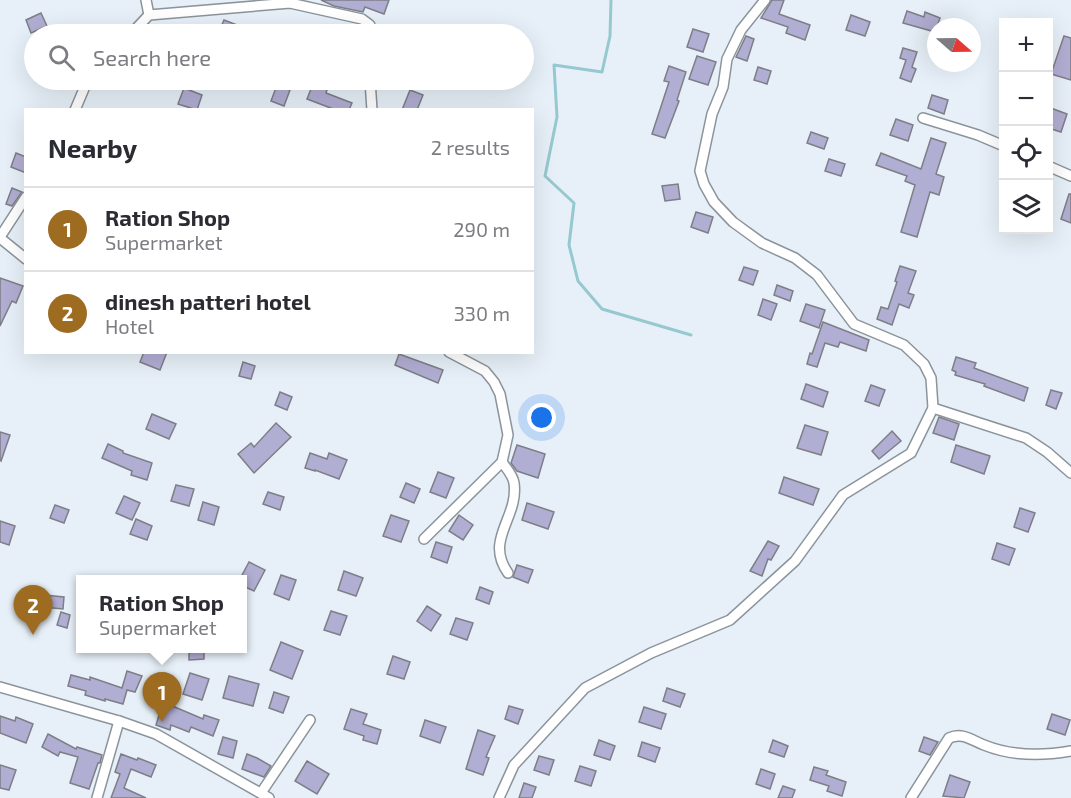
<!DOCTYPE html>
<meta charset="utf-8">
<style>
body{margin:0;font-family:"Exo 2",sans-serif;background:#f2f2f3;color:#2b2b33}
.controls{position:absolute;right:18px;top:18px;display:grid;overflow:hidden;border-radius:0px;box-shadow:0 6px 24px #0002}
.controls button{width:54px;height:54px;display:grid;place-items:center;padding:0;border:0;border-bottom:2px solid #e1e1e2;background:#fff;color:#2b2b33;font:30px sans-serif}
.compass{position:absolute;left:927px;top:18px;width:54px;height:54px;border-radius:50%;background:#fff;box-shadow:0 6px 24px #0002;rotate:110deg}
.you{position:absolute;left:542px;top:418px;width:21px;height:21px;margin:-15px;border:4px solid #fff;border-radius:50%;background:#1a73e8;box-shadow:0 0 0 9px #1a73e833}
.badge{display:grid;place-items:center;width:39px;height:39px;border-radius:50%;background:#9d6c20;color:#fff;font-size:20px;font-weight:700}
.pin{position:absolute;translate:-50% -50px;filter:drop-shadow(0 2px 3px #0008)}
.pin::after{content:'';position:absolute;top:32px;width:21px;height:18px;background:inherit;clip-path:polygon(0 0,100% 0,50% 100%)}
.popup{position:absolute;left:76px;top:575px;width:171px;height:78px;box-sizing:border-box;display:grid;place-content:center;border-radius:0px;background:#fff;filter:drop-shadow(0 2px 4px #0005);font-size:20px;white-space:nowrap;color:#7c7c81}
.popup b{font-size:22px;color:#2b2b33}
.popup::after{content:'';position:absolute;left:50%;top:100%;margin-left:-12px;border:12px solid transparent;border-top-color:#fff}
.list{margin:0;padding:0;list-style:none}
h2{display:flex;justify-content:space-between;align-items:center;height:78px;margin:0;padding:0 24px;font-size:26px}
h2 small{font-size:20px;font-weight:400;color:#7c7c81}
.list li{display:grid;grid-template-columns:39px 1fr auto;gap:18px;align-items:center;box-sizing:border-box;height:84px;padding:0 24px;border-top:2px solid #e1e1e2}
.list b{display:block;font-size:22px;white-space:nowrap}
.list p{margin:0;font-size:20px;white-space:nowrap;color:#7c7c81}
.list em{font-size:20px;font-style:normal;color:#7c7c81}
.icon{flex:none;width:33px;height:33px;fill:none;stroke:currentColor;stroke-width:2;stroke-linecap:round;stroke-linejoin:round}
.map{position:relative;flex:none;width:1071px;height:798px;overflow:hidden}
.search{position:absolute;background:#fff;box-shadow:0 6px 24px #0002;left:24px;top:24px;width:510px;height:66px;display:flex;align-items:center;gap:15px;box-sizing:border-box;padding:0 21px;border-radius:33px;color:#7c7c81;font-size:22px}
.panel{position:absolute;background:#fff;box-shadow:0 6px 24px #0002;left:24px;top:108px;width:510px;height:246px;border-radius:0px}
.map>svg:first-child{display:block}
</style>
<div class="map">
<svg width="1071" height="798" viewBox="0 0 1071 798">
<rect width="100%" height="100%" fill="#e7f0f8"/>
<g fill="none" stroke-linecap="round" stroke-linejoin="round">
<!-- stream -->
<path stroke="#96c8cf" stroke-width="3" d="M611,0l-1,36 -8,36 -48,-7 3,52 -12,59 29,27 -5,42 9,36 24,28 89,26"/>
</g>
<!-- building -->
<g fill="#b1aed3" stroke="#7e7e87" stroke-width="1.5">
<path d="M321,0h68l-5,14 -19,-7 -2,5 -29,-6z"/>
<path d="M772,0h12l-5,14 31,11 -5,15 -19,-7 2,-6 -27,-9z"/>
<path d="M907,11l17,6 1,-5 15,6 -5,14 -32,-9z"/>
<path d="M41,13l6,13 -16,7 -5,-13z"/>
<path d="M851,15l19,7 -5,14 -19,-6z"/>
<path d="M224,20l13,5 -3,9h-16z"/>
<path d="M693,29l16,5 -6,18 -16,-5z"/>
<path d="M746,36l8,3 -7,22 -11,-4z"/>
<path d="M1064,36l7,2v42l-20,-6z"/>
<path d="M903,48l14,4 -5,15 4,2 -5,13 -11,-4 6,-18 -6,-2z"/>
<path d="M697,56l19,6 -8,23 -19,-6z"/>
<path d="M669,66l17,6 -9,28 2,1 -14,37 -13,-4 17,-52 -5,-1z"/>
<path d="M758,67l13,4 -4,13 -13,-4z"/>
<path d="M313,84l14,6 -1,3 26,10 -3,7h-13l-29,-11z"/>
<path d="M277,85l13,5 -6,16 -13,-5z"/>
<path d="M184,88l18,7 -5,15 -19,-6z"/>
<path d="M410,90l13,5 -6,15h-15z"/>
<path d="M932,95l16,5 -4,14 -16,-6z"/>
<path d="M1048,107l19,7 -6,18 -13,-4z"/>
<path d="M896,119l17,6 -5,16 -18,-6z"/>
<path d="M811,132l17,6 -4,11 -17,-6z"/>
<path d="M931,138l15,5 -10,31 8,3 -5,18 -9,-3 -13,45 -16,-5 14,-47 -10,-4 2,-5 -31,-11 5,-12 40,16z"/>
<path d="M16,153l10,4v16l-15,-6z"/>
<path d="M829,159l16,5 -4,12 -16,-5z"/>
<path d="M678,184l2,15 -15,2 -3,-15z"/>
<path d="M12,188l10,4 -10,14 -6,-2z"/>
<path d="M1069,194h2v29l-10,-4z"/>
<path d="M696,212l17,5 -5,16 -17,-6z"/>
<path d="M900,266l16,5 -8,22 6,2 -5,13 -10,-4 -7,21 -15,-6 4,-12 7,2 9,-27 -2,-1z"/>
<path d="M744,267l14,4 -5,14 -14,-5z"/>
<path d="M0,278l23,8 -7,17 -4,-2 -12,25z"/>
<path d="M777,285l16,6 -3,10 -16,-6z"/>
<path d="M763,299l14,5 -6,16 -13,-5z"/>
<path d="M806,304l19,6 -6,18 -19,-7z"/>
<path d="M823,322l46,18 -3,11 -26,-9 -2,5 -13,-4 -8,24 -10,-3 3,-11 2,1z"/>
<path d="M144,352h23l-7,18 -20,-8z"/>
<path d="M399,354l44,16 -5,13 -43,-18z"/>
<path d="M956,357l20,6 -2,5 54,20 -4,13 -40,-15 1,-2 -30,-9 1,-3 -4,-2z"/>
<path d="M243,362l12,4 -4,13 -12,-3z"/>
<path d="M806,384l22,8 -5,15 -22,-8z"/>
<path d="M871,385l14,5 -6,16 -14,-5z"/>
<path d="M1051,390l11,3 -6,16 -10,-4z"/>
<path d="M280,392l12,5 -5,13 -12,-5z"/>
<path d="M152,414l24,10 -7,15 -23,-10z"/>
<path d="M939,417l20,7 -5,16 -21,-7z"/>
<path d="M276,423l15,14 -37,36 -16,-19 13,-11 3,4z"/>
<path d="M805,425l23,7 -7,23 -24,-7z"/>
<path d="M892,431l9,10 -22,18 -7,-8z"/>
<path d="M0,432l10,3 -9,26 -1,-1z"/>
<path d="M108,444l15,7v2l29,10 -5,17 -16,-5 1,-4 -30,-13z"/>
<path d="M517,445l28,9 -7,24 -21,-7 -6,-8z"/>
<path d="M956,445l34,11 -6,18 -33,-12z"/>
<path d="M310,453l17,6 2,-6 18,7 -8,19 -24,-9v1l-10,-3z"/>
<path d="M438,472l16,6 -8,20 -16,-6z"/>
<path d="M784,477l35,12 -6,16 -34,-12z"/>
<path d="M406,483l14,6 -6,14 -14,-6z"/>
<path d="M176,485l18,4 -5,17 -18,-5z"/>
<path d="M268,492l16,5 -4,13 -17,-6z"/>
<path d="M124,496l16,7 -8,17 -16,-7z"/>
<path d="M203,502l16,5 -5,18 -16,-5z"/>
<path d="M527,503l27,9 -6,17 -26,-9z"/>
<path d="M55,505l14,5 -5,13 -14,-5z"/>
<path d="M1020,508l15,5 -7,19 -14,-5z"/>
<path d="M391,515l18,6 -8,21 -18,-6z"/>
<path d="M459,515l14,10 -10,15 -14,-9z"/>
<path d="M136,519l16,7 -5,14 -17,-6z"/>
<path d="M0,521l15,5 -6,19 -9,-3z"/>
<path d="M768,541l11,5 -8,14 -3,-1 -6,17 -12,-5z"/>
<path d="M436,542l16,5 -5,16 -16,-6z"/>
<path d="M997,543l18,6 -6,16 -17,-6z"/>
<path d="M249,562l16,8 -11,21 -11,-5v-7h-3z"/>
<path d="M517,565l16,5 -5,13 -15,-6z"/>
<path d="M344,571l19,7 -7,18 -18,-6z"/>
<path d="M281,575l15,5 -7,20 -15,-6z"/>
<path d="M480,587l13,5 -4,12 -13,-5z"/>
<path d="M44,595l20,2 -1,12 -20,-2z"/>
<path d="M427,606l14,9 -10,16 -14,-10z"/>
<path d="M331,611l16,5 -7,19 -16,-5z"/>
<path d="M61,612l9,3 -3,13 -10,-3z"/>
<path d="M456,618l17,5 -6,17 -17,-6z"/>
<path d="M281,642l22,9 -11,28 -22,-9z"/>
<path d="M189,648h15v11l-15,1z"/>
<path d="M393,656l17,6 -6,17 -17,-5z"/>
<path d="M127,671l15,5 -7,16 -8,-2 -4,14 -18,-5v2l-20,-6 1,-4 -18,-5 3,-11 19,5v-3l32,11z"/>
<path d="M190,673l19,6 -7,21 -19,-6z"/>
<path d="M229,676l30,8 -6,22 -30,-8z"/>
<path d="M667,688l18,6 -5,13 -17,-6z"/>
<path d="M274,692l15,5 -6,16 -14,-5z"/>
<path d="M163,702l40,17 1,-4 15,5 -6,16 -22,-9 -2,5 -18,-7 -1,5 -14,-5z"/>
<path d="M509,706l14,4 -5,14 -13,-5z"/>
<path d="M644,707l22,7 -5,15 -22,-7z"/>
<path d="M351,709l16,5 -4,10 18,6 -4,14 -14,-4 1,-4 -20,-7z"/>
<path d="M1052,714l18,6 -5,15 -18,-6z"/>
<path d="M0,716l15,5 1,-4 17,7 -7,19 -26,-10z"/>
<path d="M425,720l21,7 -6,16 -20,-7z"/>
<path d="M478,730l17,6 -9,21 3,1 -6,17 -17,-6z"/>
<path d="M48,734l28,15 1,-2 25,8 -2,8h-2l-9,26 -19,-6 8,-26 -18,-5 -2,4 -16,-9z"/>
<path d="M223,737l14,4 -4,17 -15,-4z"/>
<path d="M924,737l14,5 -8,13 -11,-4z"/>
<path d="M599,740l16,6 -5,14 -16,-5z"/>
<path d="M773,740l15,6 -4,11 -15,-5z"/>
<path d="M642,742l18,6 -5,14 -17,-6z"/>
<path d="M121,754l16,6 1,-2 18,7 -5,12 -20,-8 -7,19 22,10h-35l9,-24 -5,-2z"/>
<path d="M247,754l10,4 14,8 -7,11 -22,-8z"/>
<path d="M539,756l15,4 -5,15 -15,-5z"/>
<path d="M307,761l22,13 -12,20 -22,-13z"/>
<path d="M0,765l16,5 -7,20 -9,-2z"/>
<path d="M580,766l16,5 -5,15 -16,-5z"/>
<path d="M814,767l14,4 -2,4 20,7 -4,14 -15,-5 2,-5 -19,-6z"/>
<path d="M761,769l14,5 -5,15 -14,-5z"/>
<path d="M950,775l20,7 -6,16 -21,-2z"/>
<path d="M524,783l12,4 -4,11h-13z"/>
<path d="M783,786l12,4 -3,8h-14z"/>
</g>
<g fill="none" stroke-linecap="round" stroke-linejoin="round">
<defs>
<g id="street">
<path d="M146,0l3,15"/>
<path d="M131,34l18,-19 141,-12 72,16 8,6v9"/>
<path d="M370,80l2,30"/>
<path d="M75,110l11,-26 4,-4"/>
<path d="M923,118l55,17 26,11"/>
<path d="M1048,166l23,10"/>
<path d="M0,237l26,-40"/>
<path d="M0,238l26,21"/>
<path d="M933,408l93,30 21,14 24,21"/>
<path d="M502,462c4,6 11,13 12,21 5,35 -30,56 -6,90"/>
<path d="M424,539l78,-77 6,-27 -8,-41 -6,-12 -9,-11 -36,-19"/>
<path d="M0,687l119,34 37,13 113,64"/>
<path d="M261,793l49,-73"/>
<path d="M97,798l22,-77"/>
<path d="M499,798l15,-33 71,-77 66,-35 79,-33 65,-59 48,-66 68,-42 22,-45 -2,-30 -7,-14 -20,-19 -50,-21 -37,-49 -22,-17 -33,-15 -29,-21 -19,-20 -10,-18 -4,-13 12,-57 11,-27 4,-28 14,-29 24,-30"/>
<path d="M911,798l38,-60c14,-6 22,2 35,7 27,11 58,11 87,6"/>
</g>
</defs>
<!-- street casing -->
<use href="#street" stroke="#8c949b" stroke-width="12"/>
<!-- street -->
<use href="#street" stroke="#fff" stroke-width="9"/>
</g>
</svg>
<div class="controls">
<button>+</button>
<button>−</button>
<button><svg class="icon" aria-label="locate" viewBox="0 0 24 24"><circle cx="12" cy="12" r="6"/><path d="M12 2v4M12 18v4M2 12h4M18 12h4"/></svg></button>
<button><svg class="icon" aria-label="layers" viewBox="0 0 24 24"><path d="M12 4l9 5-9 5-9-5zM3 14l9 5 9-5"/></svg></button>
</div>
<svg class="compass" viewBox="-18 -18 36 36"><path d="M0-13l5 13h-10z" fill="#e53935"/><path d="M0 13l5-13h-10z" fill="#7c7c81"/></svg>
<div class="you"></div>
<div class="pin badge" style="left:162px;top:722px">1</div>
<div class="popup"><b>Ration Shop</b>Supermarket</div>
<div class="pin badge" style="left:33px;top:635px">2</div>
<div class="search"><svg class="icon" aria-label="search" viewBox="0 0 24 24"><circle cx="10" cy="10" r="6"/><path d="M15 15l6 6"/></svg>Search here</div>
<section class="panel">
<h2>Nearby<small>2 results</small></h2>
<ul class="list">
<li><span class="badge">1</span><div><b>Ration Shop</b><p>Supermarket</p></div><em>290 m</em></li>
<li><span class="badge">2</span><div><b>dinesh patteri hotel</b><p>Hotel</p></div><em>330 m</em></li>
</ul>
</section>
</div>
